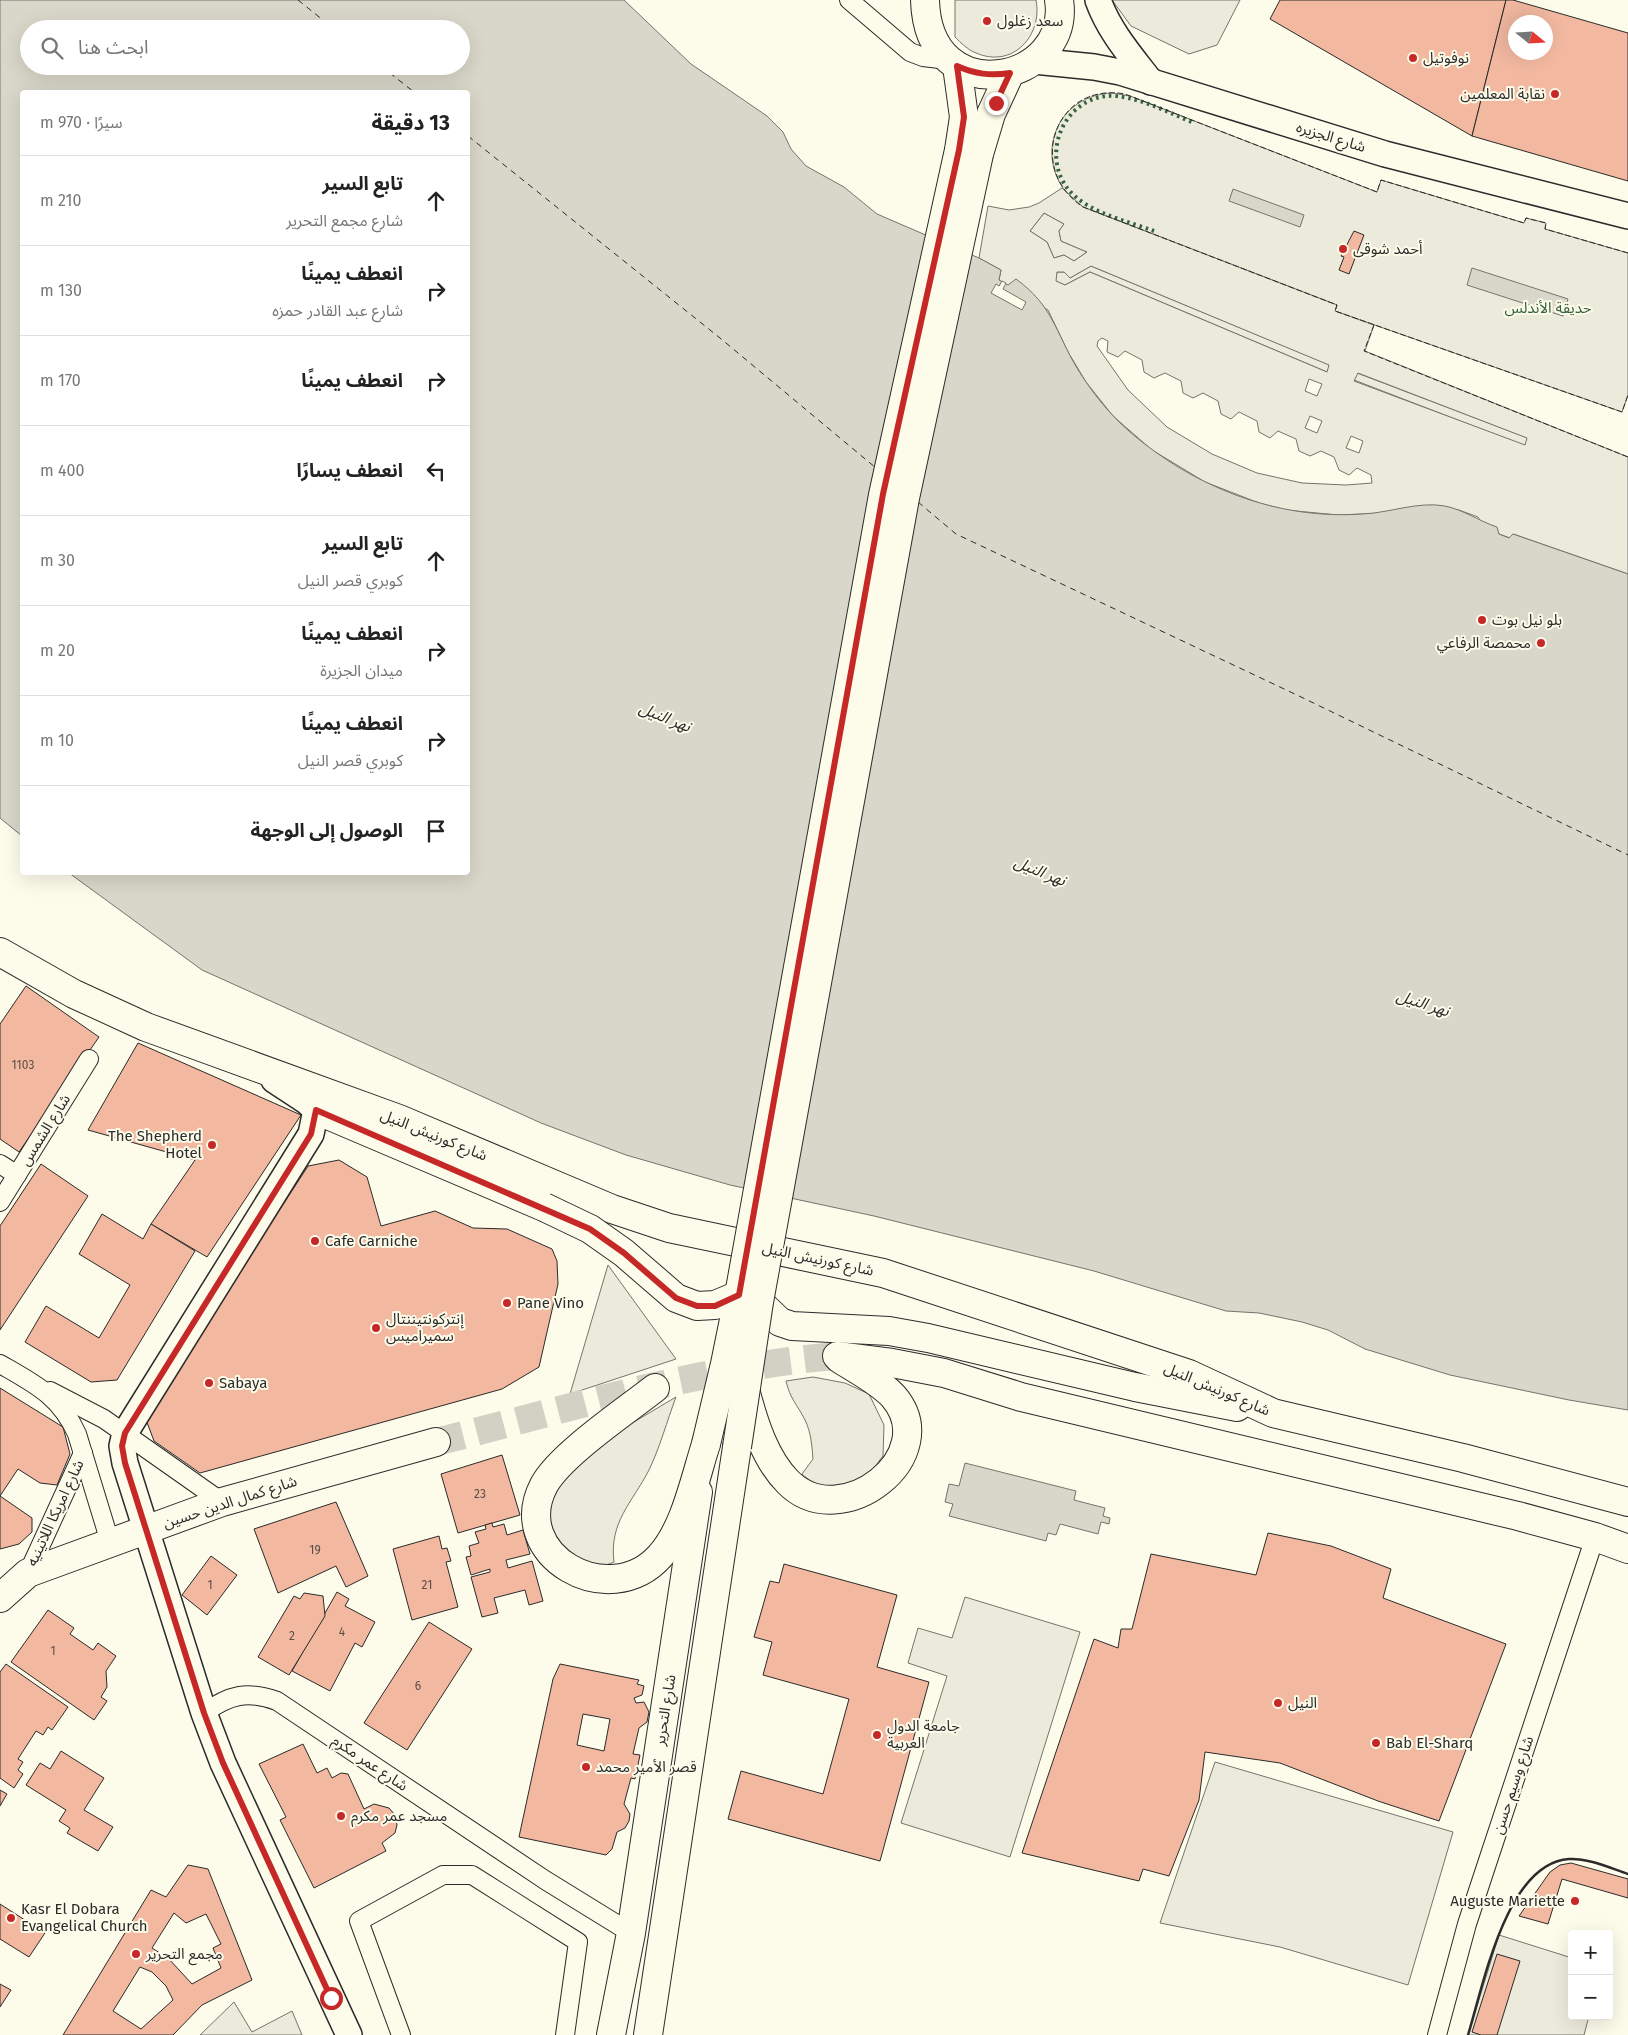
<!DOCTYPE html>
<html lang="ar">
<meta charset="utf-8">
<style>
body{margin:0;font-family:"Fira Sans","Noto Sans Arabic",sans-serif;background:#f6f6f6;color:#222;direction:rtl}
.controls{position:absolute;right:15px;bottom:15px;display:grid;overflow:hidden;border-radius:5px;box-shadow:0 5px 20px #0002}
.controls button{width:45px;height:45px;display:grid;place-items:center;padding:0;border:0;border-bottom:1px solid #e0e0e0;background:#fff;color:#222;font:25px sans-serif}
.compass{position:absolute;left:1508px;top:15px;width:45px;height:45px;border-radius:50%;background:#fff;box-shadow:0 5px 20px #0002;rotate:108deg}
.stop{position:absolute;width:15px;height:15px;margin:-11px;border:4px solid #c62828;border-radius:50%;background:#fff}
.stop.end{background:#c62828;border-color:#fff;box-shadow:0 1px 5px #0008}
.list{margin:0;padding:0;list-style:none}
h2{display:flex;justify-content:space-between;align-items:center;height:65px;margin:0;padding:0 20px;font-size:21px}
h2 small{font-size:16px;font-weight:400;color:#767676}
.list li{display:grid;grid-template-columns:32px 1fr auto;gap:15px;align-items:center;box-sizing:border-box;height:90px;padding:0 20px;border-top:1px solid #e0e0e0}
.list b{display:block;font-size:19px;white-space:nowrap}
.list p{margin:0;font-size:16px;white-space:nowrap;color:#767676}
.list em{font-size:16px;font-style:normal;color:#767676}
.icon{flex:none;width:28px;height:28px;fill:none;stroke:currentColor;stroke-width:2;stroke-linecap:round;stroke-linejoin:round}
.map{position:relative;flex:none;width:1628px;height:2035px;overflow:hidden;direction:ltr}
.search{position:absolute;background:#fff;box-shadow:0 5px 20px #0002;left:20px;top:20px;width:450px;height:55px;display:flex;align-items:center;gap:12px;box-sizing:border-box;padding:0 18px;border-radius:28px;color:#767676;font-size:19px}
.panel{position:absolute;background:#fff;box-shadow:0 5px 20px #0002;left:20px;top:90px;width:450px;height:785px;border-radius:5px;direction:rtl}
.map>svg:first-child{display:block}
</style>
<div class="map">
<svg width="1628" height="2035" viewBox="0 0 1628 2035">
<rect width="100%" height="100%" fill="#fdfbea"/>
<!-- green -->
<g fill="#ecebdb" stroke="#74746e">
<path d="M955,0h81c7,35 -23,69 -60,53 -8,-3 -15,-10 -21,-16z"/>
<path d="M1112,0h128l-23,45 -28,9 -58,-28z"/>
<path d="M1112,93l18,3 247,96 4,-12 143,43 2,-5 20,5 -1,6 83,24v142l-6,17 -287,-101 2,-6 -254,-98c-53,-34 -35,-111 29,-114z"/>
<path d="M1044,213l20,11 -5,7 2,10 26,11 -13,9 -10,-6 -10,3 -7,-16 -17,-11z"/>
<path d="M1091,266l239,99 -3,7 -237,-100 -25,13 -10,-4 2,-9h7l6,6z"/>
<path d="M1357,373l171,65 -3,8 -171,-66z"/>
<path d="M608,1265l68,94 -106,35z"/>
<path d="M813,1377l32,6 24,11 15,31 -1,31c-6,7 -12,18 -20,23 -20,13 -44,11 -61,-5l11,-15c-1,-13 -2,-27 -8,-39 -8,-16 -15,-21 -19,-39z"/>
<path d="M676,1397c-9,24 -16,50 -27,73 -17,33 -40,52 -35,92l-13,5 -23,-8 -23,-20 -7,-28 12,-31 52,-45z"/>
<path d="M965,1597l115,35 -70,225 -109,-34 46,-147 -39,-13 10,-35 34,10z"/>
<path d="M1215,1762l238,70 -45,153 -128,-38 -120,-24z"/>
<path d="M1499,1935l73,23v58h17l-5,19h-116z"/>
</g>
<!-- parking -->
<g fill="#eceadb" stroke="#74746e" fill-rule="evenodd">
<path d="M1062,188l21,19 254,98 -2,6 39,14 -9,26 263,106v117l-115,-40 -3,4 -11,-4 -3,-7 -15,-5 -3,-5 -19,-7 -121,5 -52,-5 -27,-7 -54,-21 -53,-32 -39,-34 -27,-34 -18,-30 -20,-42 -49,-30 2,-10 -22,-12 9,-52 21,4 20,-3 10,-4zM1044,213l20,11 -5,7 2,10 26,11 -13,9 -10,-6 -10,3 -7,-16 -17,-11zM1091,266l238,99 -2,7 -237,-100 -25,13 -9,-4 1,-9h7l6,6zM1102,338l6,3 -1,11 11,5 7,-6 17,9 2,12 10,6 11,-5 16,8 2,12 10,5 10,-5 15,8 3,13 10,5 8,-7 18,9 2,11 11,6 8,-7 18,8 3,12 11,5 11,-5 13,6 5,13 10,5 8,-7 14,7 1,8 -26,2 -44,-2 -45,-10 -45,-19 -45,-27 -39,-37 -31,-44 1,-5zM1358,373l169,65 -2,7 -171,-64zM1309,379l13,5 -5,12 -12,-5zM1310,416l12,5 -5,12 -12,-5zM1351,436l12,5 -4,12 -13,-5z"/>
<path d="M234,2002l18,30 40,-21 10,24h-102z"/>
</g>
<!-- water -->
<g fill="#d8d7c9" stroke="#74746e" fill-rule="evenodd">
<path d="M0,0h624l67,64 76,52 16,16 8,17 15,17 38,21 33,27 102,44 22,12 -2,10 9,5 8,-6c37,27 39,52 61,89 14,23 32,46 53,64 64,55 147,88 232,82 28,-1 56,-13 83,-8 19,4 34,15 52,21l2,7 10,4 4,-4 115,40v836l-59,-10 -119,-25 -85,-26 -37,-19 -26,-8 -43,-9 -33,-2 -132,-40 -220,-55 -144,-31 -104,-30 -85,-32 -339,-153 -133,-97 399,-1v-780h-446v744l-22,-18zM29,29h432v37h-432z"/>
<path d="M1233,189l71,26 -4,12 -71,-26z"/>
<path d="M1472,268l96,31 -5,17 -96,-31z"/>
<path d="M965,1463l111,28 -2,9 31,8 -2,8 7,2 -1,6 -8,-2 -3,12 -38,-10 -4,11 -8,-2 -2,8 -97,-25 4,-12 -8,-2 4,-18 10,2z"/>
</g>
<!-- pier -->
<path fill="#fdfbea" stroke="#74746e" d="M1002,281l4,2 -3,6 23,13 -4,8 -31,-17 5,-9 3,2z"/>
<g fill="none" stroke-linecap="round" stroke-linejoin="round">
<!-- ferry -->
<g stroke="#2b2b2b" stroke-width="1" stroke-dasharray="6 5" stroke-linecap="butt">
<path d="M298,0l36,29"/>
<path d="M381,66l33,26"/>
<path d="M468,136l252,202 156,130"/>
<path d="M918,502l38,32 343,162 329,159"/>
</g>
</g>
<!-- building -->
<g fill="#f2b8a0" stroke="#2b2b2b" fill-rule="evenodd">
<path d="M1280,0h226l-34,136 -202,-117z"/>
<path d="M1506,0h7l115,33v148l-156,-45zM1516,22h30v30h-30z"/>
<path d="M1354,231l10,4 -15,39 -10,-4 5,-13 -3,-1z"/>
<path d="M26,986l73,51 -80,115 -19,-13v-115z"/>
<path d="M138,1043l163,72 -94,142 -56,-33 44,-64 -107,-30z"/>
<path d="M339,1160l28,17 14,49 54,-15 38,17 34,1 45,20 5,12 1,23 -19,83 -37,22 -302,84 -46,-32 -9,-24 163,-251z"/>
<path d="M41,1164l47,32 -88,134v-104z"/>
<path d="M102,1214l41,25 8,-15 44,27 -78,129 -26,2 -66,-40 21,-36 53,32 31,-53 -51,-31z"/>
<path d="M0,1388l63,39 7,27 -13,31 -17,-2 -22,-14 -18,27 32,22v14l-13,12 -19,5z"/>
<path d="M502,1455l18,60 -62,18 -17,-59z"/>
<path d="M336,1502l32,74 -22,11 -10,-21 -58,27 -24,-64z"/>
<path d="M492,1523l1,4 11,-3 3,11 16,-5 7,24 -24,6 2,8 24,-7 11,40 -14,4 -4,-15 -31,8 4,15 -16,4 -11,-40 19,-5v-3l-19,6 -5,-18 5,-1 -2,-10 10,-3 -4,-11 11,-3 -1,-4z"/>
<path d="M1268,1533l63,13 60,23 -8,29 123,46 -67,177 -61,-20 -98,-38 -75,-11 -6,48 -30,76 -26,-7 -4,12 -117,-28 72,-214 24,9 3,-19h11l19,-75 105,21z"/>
<path d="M439,1536l3,13 5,-1 4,13 -5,1 12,45 -46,13 -19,-71z"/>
<path d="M211,1556l26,19 -30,40 -25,-20z"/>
<path d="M784,1564l113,31 -20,72 52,15 -49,179 -152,-42 13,-48 82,23 26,-95 -86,-24 9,-33 -18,-5 16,-56 9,2z"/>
<path d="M337,1592l12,7 -4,7 30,16 -13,25 -7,-4 -25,48 -38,-20z"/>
<path d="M304,1593l19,3 2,20 -36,59 -31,-18 36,-61 6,3z"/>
<path d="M48,1610l26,18 -4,6 23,16 5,-7 18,13 -10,15 1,16 -6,10 6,4 -13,19 -83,-58z"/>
<path d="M429,1622l43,27 -65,101 -43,-27z"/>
<path d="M6,1664l62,43 -16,23 -4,-3 -5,8 -7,-4 -18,28 5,3 -5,8 5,4 -9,14 -14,-10v-106z"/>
<path d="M560,1664l79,16 -2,4 7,2 -2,9 -8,3 2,5 8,-1 5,10 -2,10 -8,6 -6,26 7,1 -5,24 -4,-1 -7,26 6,10 -1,7 -4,7 -8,4 -5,17 -6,6 -87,-18 34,-158zM583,1714l27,5 -6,32 -27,-6z"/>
<path d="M303,1744l14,29 10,-5 5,10 9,-5 7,1 16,35 10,-5 15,4 6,7 2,10 -2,8 -13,10 4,8 -72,37 -34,-68 6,-3 -27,-53z"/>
<path d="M61,1751l43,27 -20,32 29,17 -15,24 -31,-18 3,-5 -11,-7 7,-11 -40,-25 14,-22 10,6z"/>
<path d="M0,1790l7,4 -7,12z"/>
<path d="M1571,1863l57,16v19l-66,-19 -14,45 -29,-8 31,-44 10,-7z"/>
<path d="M188,1865l20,4 44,111 -50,25 -29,30h-110l88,-145 15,7zM174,1913l12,10 20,-9 15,30 -8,4 8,20 -29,16 -23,-25 -17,-11zM140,1967l12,5 14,14 7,14 -32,29 -28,-18z"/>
<path d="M0,1904l45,29 -16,24 -29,-18z"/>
<path d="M1497,1954l23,7 -23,74h-16l-9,-3z"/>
<path d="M0,1984l11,6 -11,17z"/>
</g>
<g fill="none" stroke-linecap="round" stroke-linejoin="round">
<!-- highway-tunnel -->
<path stroke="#d3d1c4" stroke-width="28" stroke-dasharray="28 14" stroke-linecap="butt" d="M436,1442c132,-33 265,-75 401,-86"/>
<defs>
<g id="street">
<path d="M849,0l61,52 13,5 25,3"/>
<path d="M0,1164l17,11"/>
<path d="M0,1202l89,-143"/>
<path d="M0,1364c35,20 60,32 77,70l33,108"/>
<path d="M50,1391l54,28 118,83"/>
<path d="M28,1573l55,-120"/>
<path d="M204,1713c25,-18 43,-23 73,-12l268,179 86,53"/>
<path d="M401,2035l-42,-114 84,-46h29l106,67 -13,93"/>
<path d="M1437,2035l30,-111 128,-387"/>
</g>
<g id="secondary">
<path d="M1098,0c11,31 33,56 53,82"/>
<path d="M1034,61l60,6 26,5 265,82 243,62"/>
<path d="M274,1080l32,21 10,9 -5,24 -186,299 -3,13 3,17 79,250 19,50 126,272"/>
</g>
<g id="primary">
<path d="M925,0c3,114 147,84 134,0"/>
<path d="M957,66l7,51 -5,33"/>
<path d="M979,154l12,-40 19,-41"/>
<path d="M316,1110l228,97"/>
<path d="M611,2035l20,-102 67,-441"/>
<path d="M648,2035l89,-588"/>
</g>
<g id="highway">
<path d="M0,952l74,42 72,33 253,92 213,90 57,19 214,45 306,101 84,39 190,45 165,44"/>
<path d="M759,1302l21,20 12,4 97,5 39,7 207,49 102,20"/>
<path d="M837,1356l55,7 52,10 77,24 497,119 77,21 33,12"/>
<path d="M655,1388c-28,22 -95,67 -111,97 -37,70 65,128 116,71 25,-27 35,-78 46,-112"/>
<path d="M746,1393c8,30 19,66 42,89 53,54 157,-27 105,-86 -14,-15 -36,-26 -53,-37"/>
<path d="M0,1598l28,-25 194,-71 214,-60"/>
</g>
</defs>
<!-- street casing -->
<use href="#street" stroke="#2b2b2b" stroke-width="20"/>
<!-- secondary casing -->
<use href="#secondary" stroke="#2b2b2b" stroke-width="28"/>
<!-- primary casing -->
<use href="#primary" stroke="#2b2b2b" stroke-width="30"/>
<!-- highway casing -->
<use href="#highway" stroke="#2b2b2b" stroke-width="30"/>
<!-- street -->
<use href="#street" stroke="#fdfbea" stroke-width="18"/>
<!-- secondary -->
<use href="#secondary" stroke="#fdfbea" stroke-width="25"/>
<!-- primary -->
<use href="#primary" stroke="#fdfbea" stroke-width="28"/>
<!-- highway -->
<use href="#highway" stroke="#fdfbea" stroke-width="28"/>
<defs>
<g id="primary-bridge">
<path d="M544,1207l46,22 34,24 52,45 21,8 18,-1 24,-10"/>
<path d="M706,1444l19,-80 14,-69 144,-800 76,-345"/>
<path d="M737,1447l22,-145 146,-804 74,-344"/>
</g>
</defs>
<!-- primary-bridge casing -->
<use href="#primary-bridge" stroke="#2b2b2b" stroke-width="30" stroke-linecap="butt"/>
<!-- primary-bridge -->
<use href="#primary-bridge" stroke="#fdfbea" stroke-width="28"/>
<!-- hedge -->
<path stroke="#34623c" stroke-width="4" stroke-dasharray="2.5 4" stroke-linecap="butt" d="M1154,231c-24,-9 -56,-16 -77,-33 -39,-31 -20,-97 30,-102 26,-2 63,17 87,27"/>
<!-- fence -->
<g stroke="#2b2b2b" stroke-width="1" stroke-dasharray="6 2.5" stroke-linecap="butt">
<path d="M1628,253l-83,-24 1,-6 -20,-5 -2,5 -143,-43 -4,12 -252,-98c-70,-13 -100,75 -42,113l254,98 -2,6 287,101 6,-17"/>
<path d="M1374,325l-10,26 264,106"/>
</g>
<!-- wall -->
<path stroke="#2b2b2b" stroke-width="2.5" d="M1468,2035c15,-48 38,-172 101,-176 19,-1 41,9 59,15"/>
</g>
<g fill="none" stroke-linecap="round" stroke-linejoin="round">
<!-- route -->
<path stroke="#c62828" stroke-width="6" d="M331,1998l-108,-235 -19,-50 -79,-250 -3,-17 3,-13 186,-299 5,-24 274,119 34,24 52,45 21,8h18l24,-11 144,-801 76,-344 5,-33 -7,-51c18,8 33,10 53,7l-14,30"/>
</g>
<!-- markers -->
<g fill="#c62828" stroke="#fdfbea" stroke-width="2">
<circle cx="987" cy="21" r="5"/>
<circle cx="1413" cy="58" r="5"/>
<circle cx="1555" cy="94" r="5"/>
<circle cx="1343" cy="249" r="5"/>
<circle cx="1482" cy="620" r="5"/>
<circle cx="1541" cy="643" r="5"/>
<circle cx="212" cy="1145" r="5"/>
<circle cx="315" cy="1241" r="5"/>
<circle cx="507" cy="1303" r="5"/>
<circle cx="376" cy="1328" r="5"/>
<circle cx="209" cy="1383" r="5"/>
<circle cx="1278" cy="1703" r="5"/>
<circle cx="877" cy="1735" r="5"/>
<circle cx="1376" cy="1743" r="5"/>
<circle cx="586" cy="1767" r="5"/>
<circle cx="341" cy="1816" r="5"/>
<circle cx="1575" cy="1901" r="5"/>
<circle cx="11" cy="1918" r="5"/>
<circle cx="136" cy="1954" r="5"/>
</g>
<g text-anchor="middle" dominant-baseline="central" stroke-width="4" stroke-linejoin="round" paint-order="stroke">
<!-- number labels -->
<g font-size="12" fill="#5d4e48">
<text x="23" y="1065">1103</text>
<text x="480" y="1494">23</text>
<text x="315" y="1550">19</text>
<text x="210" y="1585">1</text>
<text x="427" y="1585">21</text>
<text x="342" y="1632">4</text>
<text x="292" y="1636">2</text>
<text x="53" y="1651">1</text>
<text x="418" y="1686">6</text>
</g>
<!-- poi labels -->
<g font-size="15" fill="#2b2b2b" stroke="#fdfbea" text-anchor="start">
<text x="997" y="21">سعد زغلول</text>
<text x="1423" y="58">نوفوتيل</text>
<text x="1545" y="94" text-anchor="end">نقابة المعلمين</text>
<text x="1353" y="249">أحمد شوقى</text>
<text x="1492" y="620">بلو نيل بوت</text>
<text x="1531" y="643" text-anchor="end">محمصة الرفاعي</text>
<text x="202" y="1136" text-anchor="end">The Shepherd<tspan x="202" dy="17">Hotel</tspan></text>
<text x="325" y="1241">Cafe Carniche</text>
<text x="517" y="1303">Pane Vino</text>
<text x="386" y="1319">إنتركونتيننتال<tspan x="386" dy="17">سميراميس</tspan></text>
<text x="219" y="1383">Sabaya</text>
<text x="1288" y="1703">النيل</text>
<text x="887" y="1726">جامعة الدول<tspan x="887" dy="17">العربية</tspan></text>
<text x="1386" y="1743">Bab El-Sharq</text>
<text x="596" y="1767">قصر الأمير محمد</text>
<text x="351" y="1816">مسجد عمر مكرم</text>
<text x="1565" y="1901" text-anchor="end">Auguste Mariette</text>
<text x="21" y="1909">Kasr El Dobara<tspan x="21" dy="17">Evangelical Church</tspan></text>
<text x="146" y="1954">مجمع التحرير</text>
</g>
<!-- street labels -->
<g font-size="15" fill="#2b2b2b" stroke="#fdfbea">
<text transform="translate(1331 137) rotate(17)">شارع الجزيره</text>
<text transform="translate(45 1130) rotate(-58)">شارع الشمس</text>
<text transform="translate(434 1135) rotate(22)">شارع كورنيش النيل</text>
<text transform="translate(818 1259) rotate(12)">شارع كورنيش النيل</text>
<text transform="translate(1217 1389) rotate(23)">شارع كورنيش النيل</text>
<text transform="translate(230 1502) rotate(-18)">شارع كمال الدين حسين</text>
<text transform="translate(55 1513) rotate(-65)">شارع امريكا اللاتينيه</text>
<text transform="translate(665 1710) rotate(-81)">شارع التحرير</text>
<text transform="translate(370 1763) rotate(34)">شارع عمر مكرم</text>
<text transform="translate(1513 1785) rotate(-72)">شارع وسيم حسن</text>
</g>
<!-- park labels -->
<g font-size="15" fill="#34623c" stroke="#fdfbea">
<text x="1548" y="308">حديقة الأندلس</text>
</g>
<!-- water labels -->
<g font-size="16" font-style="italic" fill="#2b2b2b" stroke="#fdfbea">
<text transform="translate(665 717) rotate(22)">نهر النيل</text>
<text transform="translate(1040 871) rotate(22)">نهر النيل</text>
<text transform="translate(1423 1003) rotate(18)">نهر النيل</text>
</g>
</g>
</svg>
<div class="controls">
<button>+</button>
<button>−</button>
</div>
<svg class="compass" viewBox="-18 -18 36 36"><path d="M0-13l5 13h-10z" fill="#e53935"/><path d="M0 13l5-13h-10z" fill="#767676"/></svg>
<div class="stop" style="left:331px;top:1998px"></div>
<div class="stop end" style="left:996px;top:103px"></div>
<div class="search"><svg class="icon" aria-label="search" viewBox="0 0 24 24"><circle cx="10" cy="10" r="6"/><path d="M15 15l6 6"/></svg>ابحث هنا</div>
<section class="panel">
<h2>13 دقيقة<small>سيرًا · 970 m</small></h2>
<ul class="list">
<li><svg class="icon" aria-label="ahead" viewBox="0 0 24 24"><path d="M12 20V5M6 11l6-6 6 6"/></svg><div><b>تابع السير</b><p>شارع مجمع التحرير</p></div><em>210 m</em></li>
<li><svg class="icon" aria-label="right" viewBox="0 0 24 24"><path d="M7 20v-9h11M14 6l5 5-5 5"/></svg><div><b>انعطف يمينًا</b><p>شارع عبد القادر حمزه</p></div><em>130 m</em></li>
<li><svg class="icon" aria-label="right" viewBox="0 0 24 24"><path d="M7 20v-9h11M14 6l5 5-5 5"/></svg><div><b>انعطف يمينًا</b></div><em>170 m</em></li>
<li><svg class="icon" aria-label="left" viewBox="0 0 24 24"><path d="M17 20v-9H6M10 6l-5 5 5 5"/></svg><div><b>انعطف يسارًا</b></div><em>400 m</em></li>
<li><svg class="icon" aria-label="ahead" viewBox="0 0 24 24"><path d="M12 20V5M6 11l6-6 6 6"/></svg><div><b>تابع السير</b><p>كوبري قصر النيل</p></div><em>30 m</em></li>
<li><svg class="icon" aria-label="right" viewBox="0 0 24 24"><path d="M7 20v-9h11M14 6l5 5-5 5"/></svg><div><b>انعطف يمينًا</b><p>ميدان الجزيرة</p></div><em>20 m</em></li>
<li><svg class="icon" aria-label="right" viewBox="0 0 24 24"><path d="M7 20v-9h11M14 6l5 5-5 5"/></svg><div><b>انعطف يمينًا</b><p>كوبري قصر النيل</p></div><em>10 m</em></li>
<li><svg class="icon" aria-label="arrive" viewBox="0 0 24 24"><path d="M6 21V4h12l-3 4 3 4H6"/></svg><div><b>الوصول إلى الوجهة</b></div></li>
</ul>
</section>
</div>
